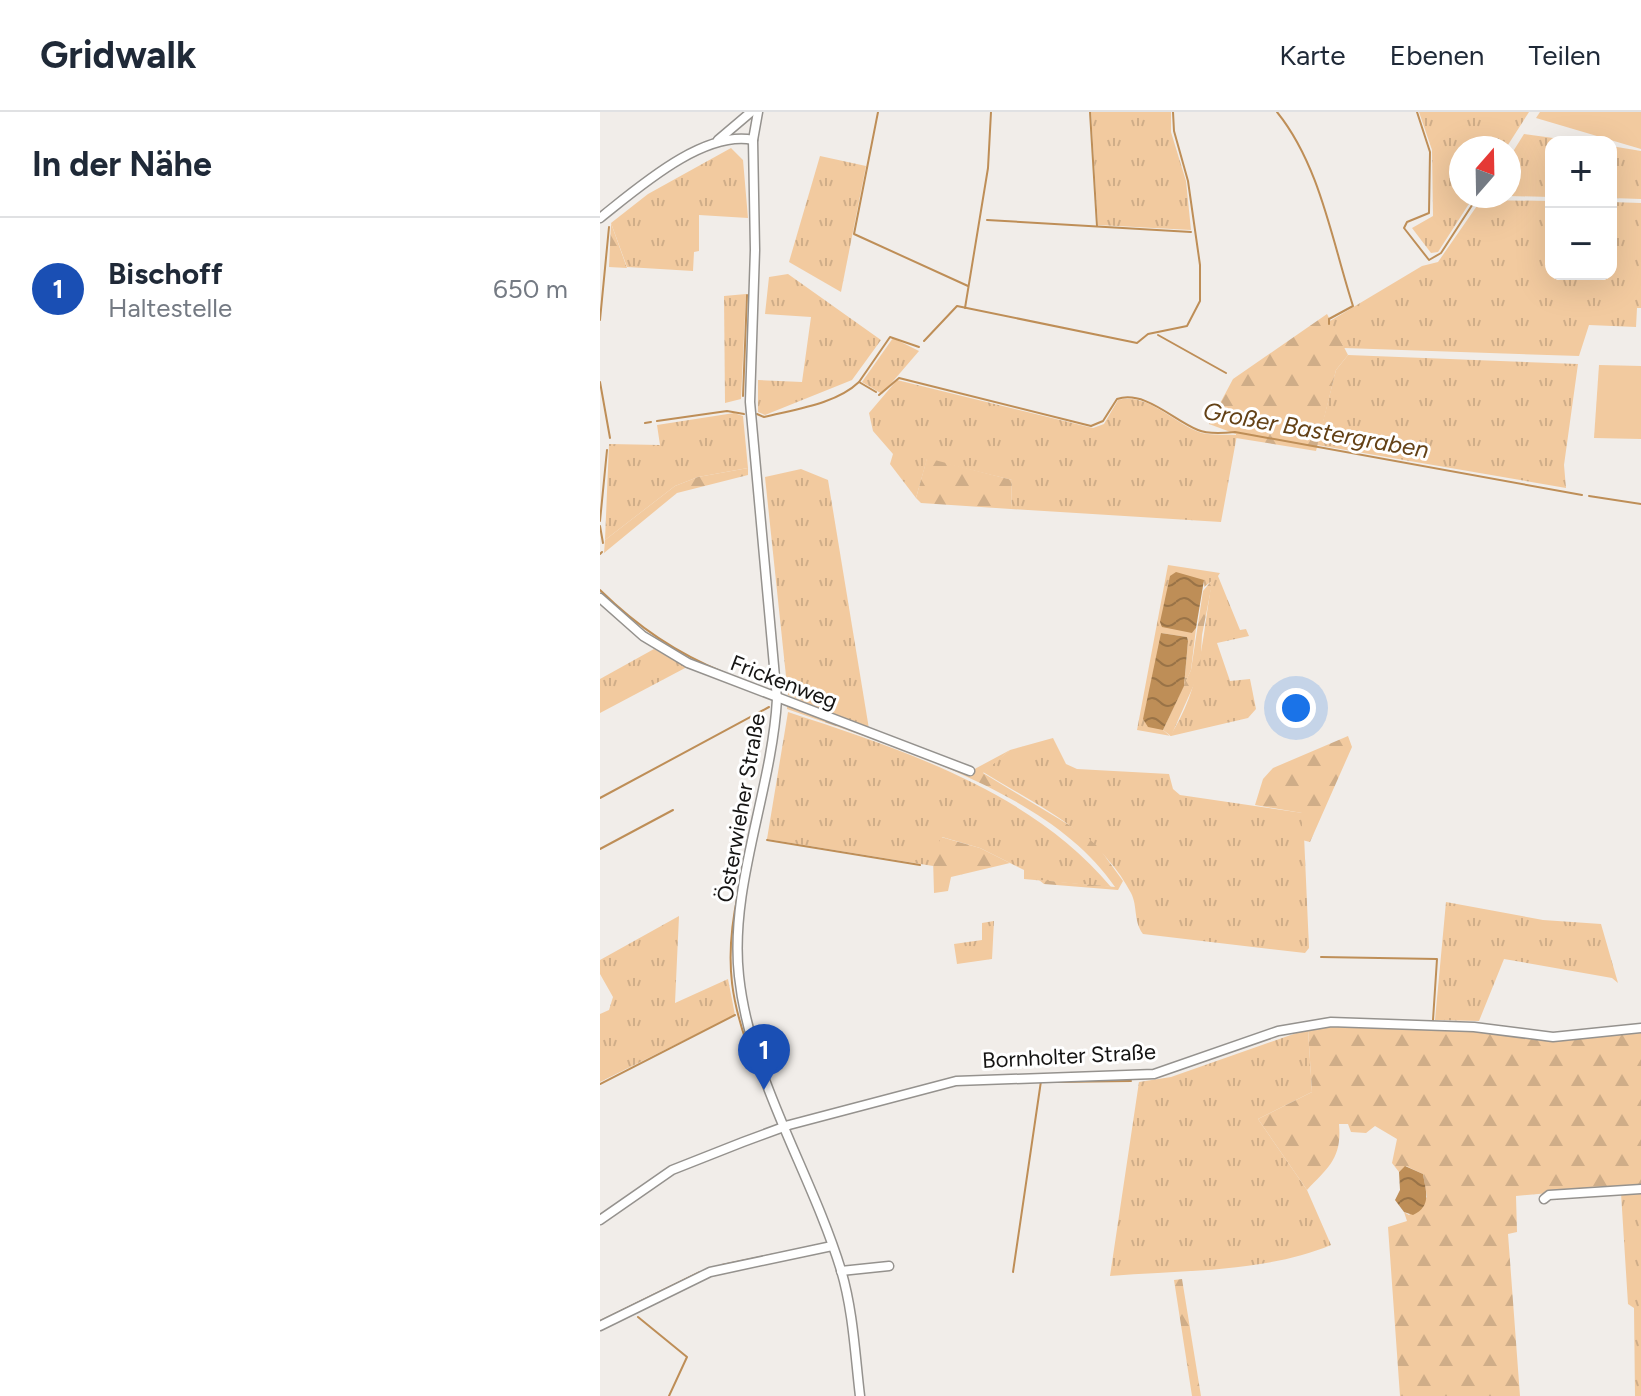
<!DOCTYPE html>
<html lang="de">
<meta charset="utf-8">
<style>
body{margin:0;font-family:Figtree,sans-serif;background:#f6f6f7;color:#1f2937}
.controls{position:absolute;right:24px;top:24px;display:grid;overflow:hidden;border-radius:16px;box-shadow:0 8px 32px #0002}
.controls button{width:72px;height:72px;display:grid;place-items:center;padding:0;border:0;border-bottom:2px solid #e0e1e3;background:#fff;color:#1f2937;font:40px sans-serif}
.compass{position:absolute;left:849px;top:24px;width:72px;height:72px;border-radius:50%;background:#fff;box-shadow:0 8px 32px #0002;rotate:20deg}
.you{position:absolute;left:696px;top:596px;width:28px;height:28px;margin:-20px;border:6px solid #fff;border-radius:50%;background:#1a73e8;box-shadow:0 0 0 12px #1a73e833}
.badge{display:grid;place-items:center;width:52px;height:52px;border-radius:50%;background:#ea580c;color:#fff;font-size:26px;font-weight:700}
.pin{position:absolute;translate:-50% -66px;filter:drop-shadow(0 2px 4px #0008)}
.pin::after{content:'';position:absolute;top:42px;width:28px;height:24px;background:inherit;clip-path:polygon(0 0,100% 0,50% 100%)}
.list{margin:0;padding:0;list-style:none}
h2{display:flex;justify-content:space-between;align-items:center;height:104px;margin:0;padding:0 32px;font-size:34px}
h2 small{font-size:26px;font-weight:400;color:#747a83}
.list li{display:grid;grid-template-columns:52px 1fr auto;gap:24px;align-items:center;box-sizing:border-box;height:144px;padding:0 32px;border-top:2px solid #e0e1e3}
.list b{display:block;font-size:30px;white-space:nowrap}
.list p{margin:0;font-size:26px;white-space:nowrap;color:#747a83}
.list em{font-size:26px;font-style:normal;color:#747a83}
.map{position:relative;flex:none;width:1041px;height:1284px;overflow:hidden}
header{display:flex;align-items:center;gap:48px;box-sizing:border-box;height:112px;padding:0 40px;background:#fff;border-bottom:2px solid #e0e1e3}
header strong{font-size:38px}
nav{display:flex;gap:44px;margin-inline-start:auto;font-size:28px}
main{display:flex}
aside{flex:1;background:#fff}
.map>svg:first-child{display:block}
</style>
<header>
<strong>Gridwalk</strong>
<nav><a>Karte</a><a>Ebenen</a><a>Teilen</a></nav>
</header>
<main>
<aside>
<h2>In der Nähe<small></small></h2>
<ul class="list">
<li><span class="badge" style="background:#1a4fb4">1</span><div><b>Bischoff</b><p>Haltestelle</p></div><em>650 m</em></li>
</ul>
</aside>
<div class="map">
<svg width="1041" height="1284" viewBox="0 0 1041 1284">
<defs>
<pattern id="grass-tufts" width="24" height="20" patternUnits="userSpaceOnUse" patternTransform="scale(2)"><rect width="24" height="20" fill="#f2ca9f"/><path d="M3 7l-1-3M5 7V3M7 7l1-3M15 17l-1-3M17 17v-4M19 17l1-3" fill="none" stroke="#cfad88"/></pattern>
<pattern id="forest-firs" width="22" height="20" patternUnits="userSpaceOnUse" patternTransform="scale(2)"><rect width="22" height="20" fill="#f2ca9f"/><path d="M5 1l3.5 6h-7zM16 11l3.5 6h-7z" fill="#cfad88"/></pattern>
<pattern id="water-waves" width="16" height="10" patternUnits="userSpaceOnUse" patternTransform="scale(2)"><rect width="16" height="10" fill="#be8e57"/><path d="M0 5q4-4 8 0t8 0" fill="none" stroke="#997347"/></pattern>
</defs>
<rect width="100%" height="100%" fill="#f1ede9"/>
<!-- grass -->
<g fill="url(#grass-tufts)" fill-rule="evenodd">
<path d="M491,0h80v20l15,49 5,49 -93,-5z"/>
<path d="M819,0h110l-23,36h-45v48h13l-36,56 -7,1 -19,-25 21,-12 -1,-66z"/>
<path d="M924,22l58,8h-31v55l-42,-1v-38z"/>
<path d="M1011,34l30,5v48l-30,-1z"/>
<path d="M131,36l12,12 5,58 -49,-3v36l-5,1 -1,19 -66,-4 -16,-44 37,-29z"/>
<path d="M220,44l46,10 -25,126 -52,-30z"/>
<path d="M881,88l70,1v73h60v-72l30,1v105h-4l-1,19 -47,-2 -10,31 -235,-8 -14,-27 92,-55 16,-4z"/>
<path d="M188,162l93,66 -29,40 -87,35 -7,-3v-32l44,2 9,-65 -46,-3 4,-37z"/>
<path d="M146,182l-5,105 -16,4 -1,-107z"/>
<path d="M293,226l26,13 -37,43 -20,-12z"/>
<path d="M748,243l230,9 -14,101 2,23 -249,-43 19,-75z"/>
<path d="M297,268l196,48 11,-4 14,-24c29,-8 56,23 81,32 11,4 26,2 38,3l-16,87 -210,-13 1,-29 -85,-21 -11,39 -26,-34 3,-10 -20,-23 -4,-18z"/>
<path d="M134,301l9,3 5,52 -50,9 -23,9 -70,54 4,-96 51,1 -3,-20z"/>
<path d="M201,357l27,11 41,249 -81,-34 -23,-218z"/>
<path d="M568,453l52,8 -2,3 22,54 6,-1 3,7 -32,7 13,38 20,-2 6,30 -8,9 -77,18 -34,-6zM604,468v7l8,-6c-10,56 -10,106 -42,155l-7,-6 -2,-97 26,4 1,4 -4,45 7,-16 5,-42 -4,5z"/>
<path d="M54,537l33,18 -87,46v-34z"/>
<path d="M188,600c115,38 243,79 323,175l-87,-8v-9l-44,-22 -38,-11 -9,29 -166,-27z"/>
<path d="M453,626l13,26 11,5 92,5 4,15 7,6 123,18 6,135 -4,5 -162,-19c-10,-14 -5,-27 -12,-41 -31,-60 -93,-87 -148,-121l27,-22z"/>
<path d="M846,790l97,18 58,4 17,59 -6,-5 -108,-19 -25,62 -44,-1z"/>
<path d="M79,804l-4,87 53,-24 7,36 -135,67v-68l9,-4 4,-13 -13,-23v-14z"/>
<path d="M394,809l-2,38 -35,5 -3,-20 28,-4v-17z"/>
<path d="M708,917l4,63 -54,27 49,71 24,55c-68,28 -149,25 -221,31l29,-194 32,-5z"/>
<path d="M1041,1079v205h-6l-1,-88 -6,-4 -7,-111z"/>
</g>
<!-- forest -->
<g fill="url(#forest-firs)">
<path d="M11,111l16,45 -18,-1z"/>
<path d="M727,202l21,41 -12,15 -20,81 -80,-13v-4l-27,-10 24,-45z"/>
<path d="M327,346l85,22 -1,29 -90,-6 -5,-5z"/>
<path d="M148,356v7l-71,18 -73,60 1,-13 70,-54 23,-9z"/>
<path d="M613,467l-11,56 -2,36 -29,65 -8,-6 28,-60 12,-79z"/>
<path d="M187,593l182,67 41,-22 -27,23 101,61 15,14 24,33 -5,9 -74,-6 -5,-4 76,7c-65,-96 -223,-140 -328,-178z"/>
<path d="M748,624l4,11 -42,95 -8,-2v-27l-47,-8 8,-26 10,-11z"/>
<path d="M341,725l39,11 30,15 -59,14 -3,14 -14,2 -1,-35z"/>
<path d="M737,913l136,6 79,10 89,-9v153l-125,11 1,36 -9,2 12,162h-120l-12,-169 19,-6 -3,-9 5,3 18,-18 -4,-23 -17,-8 -7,6 -7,-9 5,-24 -22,-13 -9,7 -15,-1 -3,-8h-9c3,34 -10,43 -32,66l-49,-71 54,-27 -4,-63z"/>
<path d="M582,1167l19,117h-9l-18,-116z"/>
</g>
<!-- pitch -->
<g fill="#f2ca9f">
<path d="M940,0h101v37l-105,-31z"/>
<path d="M999,253l42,1v73l-47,-1z"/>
</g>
<!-- water -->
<g fill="url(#water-waves)">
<path d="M576,460l28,8 -8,48 -4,5 -30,-6 -2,-5 10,-46z"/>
<path d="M561,521l26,4 1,4 -4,45 -21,44 -15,-3 -5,-8z"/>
<path d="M805,1054l18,8c3,18 9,32 -10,41l-9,-3 -9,-12 5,-10 -1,-18z"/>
</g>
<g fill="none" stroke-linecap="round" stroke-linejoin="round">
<!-- stream -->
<g stroke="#be8e57" stroke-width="2">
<path d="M278,0l-24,122 114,52"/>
<path d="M490,0l7,114"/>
<path d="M677,0c43,53 55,129 76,194l-24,13v5"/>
<path d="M817,0l13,40 -1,61 -22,9 -3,6 25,32 12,-7 37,-57"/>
<path d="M387,108l204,12"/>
<path d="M365,196l23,-140 3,-56"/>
<path d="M0,208l9,-93"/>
<path d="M558,223l68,38"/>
<path d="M324,229l33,-35 180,37 11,-9 39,-8 13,-25v-36l-12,-84 -14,-50 -1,-19"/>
<path d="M0,270l10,56"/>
<path d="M259,270l31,-45 29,10"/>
<path d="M279,283l20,-17 192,48 12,-5 14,-22c28,-9 56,21 81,31 9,4 27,3 37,2l347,63"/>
<path d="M143,284l4,-101"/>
<path d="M157,302l7,3c32,-8 72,-13 95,-35l17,10"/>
<path d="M57,309l70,-10 17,3"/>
<path d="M45,311l6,-1"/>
<path d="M989,384l52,8"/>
<path d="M0,409l7,-71"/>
<path d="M0,414l3,17"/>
<path d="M0,442l2,-2"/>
<path d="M0,478c38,37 76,63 125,83"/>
<path d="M0,686l169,-91"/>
<path d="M167,728l153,25"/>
<path d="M0,737l73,-39"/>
<path d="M138,782c-15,69 -7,112 19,177"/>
<path d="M721,845l116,2 -4,61"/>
<path d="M453,970l78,-1"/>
<path d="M0,972l135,-69"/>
<path d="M122,1153l53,-11"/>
<path d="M413,1160l28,-191"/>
<path d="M38,1205l49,40 -18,39"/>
<path d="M0,1209l100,-49"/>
</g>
<defs>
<g id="minor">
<path d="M158,0l-5,28 2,110 -5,152 27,297c-5,91 -48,188 -38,277 11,103 72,196 102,294 12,40 14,84 19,126"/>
<path d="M118,28l33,-28"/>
<path d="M0,106c38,-30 103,-88 153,-78"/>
<path d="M0,486l43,38 45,27 282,108"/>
<path d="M944,1087l5,-4 92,-6"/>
<path d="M0,1108l72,-50 71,-28 46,-17 167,-44 198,-7 124,-43 53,-9 143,5 79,10 88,-9"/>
<path d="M241,1159l48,-5"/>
<path d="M0,1214l110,-54 122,-26"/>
</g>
</defs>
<!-- minor casing -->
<use href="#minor" stroke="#95928e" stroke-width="11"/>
<!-- minor -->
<use href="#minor" stroke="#fff" stroke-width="8"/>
</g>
<g text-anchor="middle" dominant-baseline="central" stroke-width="6" stroke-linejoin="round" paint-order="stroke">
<!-- street labels -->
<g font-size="22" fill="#151413" stroke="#fff">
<text transform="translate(184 570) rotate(21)">Frickenweg</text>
<text transform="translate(141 696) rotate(-80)">Österwieher Straße</text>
<text transform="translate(469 944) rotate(-3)">Bornholter Straße</text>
</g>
<!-- water labels -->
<g font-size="24" font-style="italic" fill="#634116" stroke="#fff">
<text transform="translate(716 318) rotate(10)">Großer Bastergraben</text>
</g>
</g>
</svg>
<div class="controls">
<button>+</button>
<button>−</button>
</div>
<svg class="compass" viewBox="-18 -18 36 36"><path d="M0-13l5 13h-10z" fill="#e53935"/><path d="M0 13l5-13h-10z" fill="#747a83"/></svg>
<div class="you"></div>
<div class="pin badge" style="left:164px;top:978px;background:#1a4fb4">1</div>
</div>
</main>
